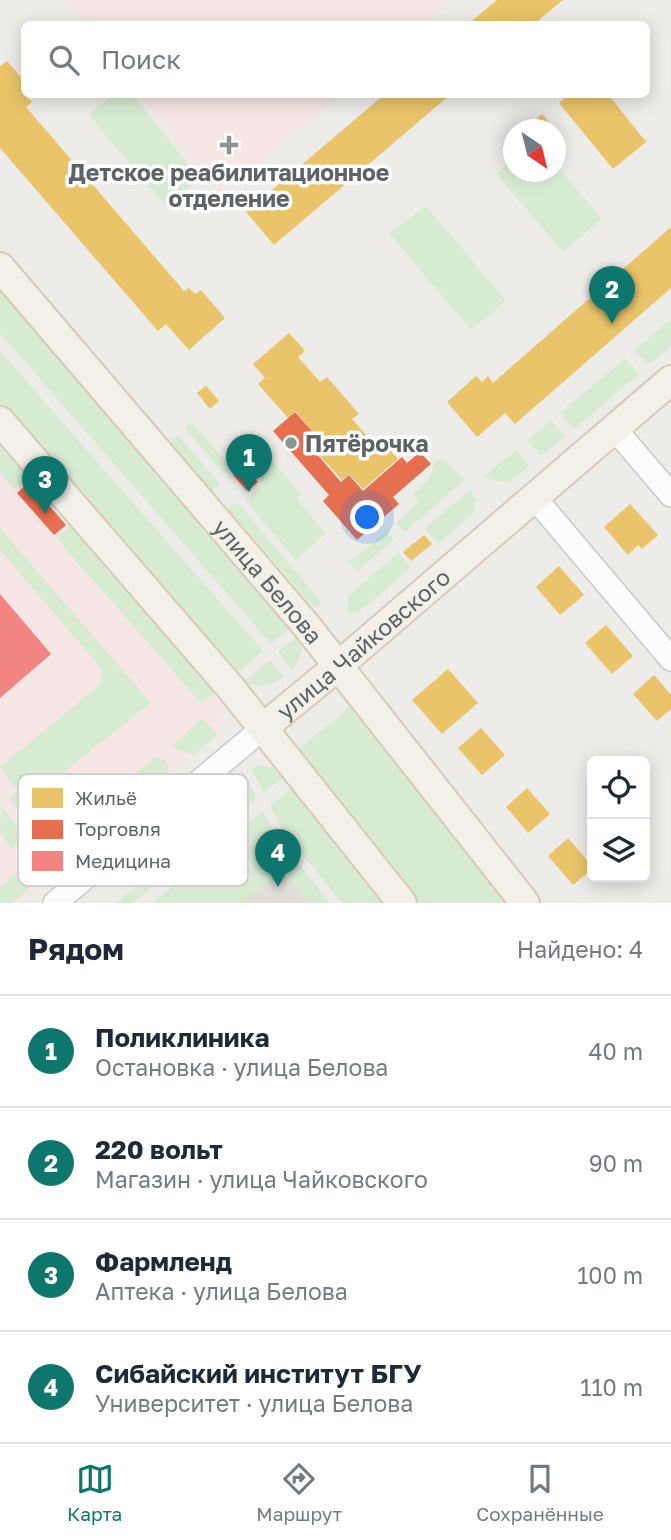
<!DOCTYPE html>
<html lang="ru">
<meta charset="utf-8">
<style>
body{margin:0;font-family:"Golos Text",sans-serif;background:#f6f6f7;color:#1f2937}
.controls{position:absolute;right:21px;bottom:21px;display:grid;overflow:hidden;border-radius:10px;box-shadow:0 4px 18px #0003}
.controls button{width:63px;height:63px;display:grid;place-items:center;padding:0;border:0;border-bottom:2px solid #e0e1e3;background:#fff;color:#1f2937;font:35px sans-serif}
.compass{position:absolute;left:503px;top:119px;width:63px;height:63px;border-radius:50%;background:#fff;box-shadow:0 4px 18px #0003;rotate:145deg}
.you{position:absolute;left:368px;top:518px;width:24px;height:24px;margin:-18px;border:5px solid #fff;border-radius:50%;background:#1a73e8;box-shadow:0 0 0 10px #1a73e833}
.badge{display:grid;place-items:center;width:46px;height:46px;border-radius:50%;background:#0f766e;color:#fff;font-size:23px;font-weight:700}
.pin{position:absolute;translate:-50% -58px;filter:drop-shadow(0 2px 4px #0008)}
.pin::after{content:'';position:absolute;top:37px;width:24px;height:21px;background:inherit;clip-path:polygon(0 0,100% 0,50% 100%)}
.list{margin:0;padding:0;list-style:none}
h2{display:flex;justify-content:space-between;align-items:center;height:91px;margin:0;padding:0 28px;font-size:30px}
h2 small{font-size:23px;font-weight:400;color:#747a83}
.list li{display:grid;grid-template-columns:46px 1fr auto;gap:21px;align-items:center;box-sizing:border-box;height:112px;padding:0 28px;border-top:2px solid #e0e1e3}
.list b{display:block;font-size:26px;white-space:nowrap}
.list p{margin:0;font-size:23px;white-space:nowrap;color:#747a83}
.list em{font-size:23px;font-style:normal;color:#747a83}
.icon{flex:none;width:38px;height:38px;fill:none;stroke:currentColor;stroke-width:2;stroke-linecap:round;stroke-linejoin:round}
.map{position:relative;flex:none;width:671px;height:903px;overflow:hidden}
.search{position:absolute;background:#fff;box-shadow:0 4px 18px #0003;left:21px;right:21px;top:21px;height:77px;display:flex;align-items:center;gap:18px;box-sizing:border-box;padding:0 24px;border-radius:10px;color:#747a83;font-size:26px}
.sheet{height:539px;background:#fff}
nav{display:flex;justify-content:space-around;align-items:center;box-sizing:border-box;height:98px;border-top:2px solid #e0e1e3;background:#fff;font-size:19px;color:#747a83}
nav a{display:grid;justify-items:center;gap:4px}
nav .on{color:#0f766e}
.map>svg:first-child{display:block}
</style>
<div class="map">
<svg width="671" height="903" viewBox="0 0 671 903">
<rect width="100%" height="100%" fill="#eeece9"/>
<!-- education -->
<path fill="#e1ded8" d="M282,870l26,33h-69z"/>
<!-- medical -->
<g fill="#f6e6e5">
<path d="M68,0h371l5,7 -20,17h-338z"/>
<path d="M141,95h198l-121,100z"/>
<path d="M0,442l191,219 27,37 4,12 -2,22 -202,171h-18z"/>
</g>
<!-- green -->
<g fill="#d7ebd3">
<path d="M112,95h21l67,84 -34,27 -77,-91z"/>
<path d="M513,160l1,12h42v-7l46,54 -39,33 -67,-78z"/>
<path d="M426,206l80,95 -35,29 -82,-97z"/>
<path d="M0,288l294,336 -23,20 -271,-311z"/>
<path d="M671,319v27l-23,19 -13,-15z"/>
<path d="M0,351l263,300 -27,23 -236,-270z"/>
<path d="M625,358l14,16 -65,55 -14,-16z"/>
<path d="M551,421l14,16 -24,19 -14,-15z"/>
<path d="M192,422l39,47 -7,5 -39,-46z"/>
<path d="M178,435l42,49 -8,7 -42,-49z"/>
<path d="M256,441l45,53 -5,4 30,35 -30,27 -51,-60 18,-16 -23,-28z"/>
<path d="M0,446l28,31 -14,13 -14,-17z"/>
<path d="M516,450l14,16c-18,15 -23,21 -46,10z"/>
<path d="M444,460l21,19 -60,53 -9,-9 23,-21 -6,-8c11,-9 20,-18 22,-33z"/>
<path d="M471,489l4,11 -2,14 -35,30 -14,-15z"/>
<path d="M237,502l85,101 -5,5 -7,-5 -82,-94z"/>
<path d="M70,526l145,167 -13,11 -146,-166z"/>
<path d="M0,528l151,175 -134,106 -8,-11 9,-7 -18,-24 97,-80 5,-8v-10l-102,-119z"/>
<path d="M386,531l8,9 -36,31 -11,-11 11,-4z"/>
<path d="M398,553l13,15 -50,42 -13,4v-18z"/>
<path d="M300,634c5,14 1,24 -8,36l-14,-18z"/>
<path d="M270,660l14,16c-14,10 -25,12 -41,6z"/>
<path d="M350,707l156,196h-88l-108,-135 -11,-19z"/>
<path d="M203,718l14,17 -24,20 -16,-6 -5,-4z"/>
<path d="M158,757l7,3 4,9 -1,7 -74,63c-10,-4 -13,-7 -16,-17l76,-64z"/>
<path d="M259,765l15,3 12,7 -22,18 -13,-25z"/>
<path d="M243,772l14,26 -124,105h-17l55,-46 1,-24 43,-35z"/>
<path d="M295,785l94,118h-47l-59,-73 -13,-24z"/>
<path d="M1,805l26,33 -15,11 -12,-16z"/>
<path d="M263,811l14,25 53,67h-22l-26,-33 -43,33h-87z"/>
<path d="M67,831l5,4 1,8 -3,11 -58,49h-12v-16z"/>
</g>
<!-- homes -->
<g fill="#e9c46a">
<path d="M497,0h66l-29,24h-66z"/>
<path d="M7,61l17,20v13l8,8 -6,5 158,184 5,-3 6,6 6,-4 24,28 -36,32 -23,-26 -8,7 -158,-183v-82z"/>
<path d="M385,94h66l-177,151 -28,-33z"/>
<path d="M570,94h38l38,48 -33,27 -54,-66z"/>
<path d="M542,114l13,16h-22l-4,-5z"/>
<path d="M671,227v61l-156,136 -10,-11 -28,24 -30,-35 29,-26 6,6 6,-6 5,7z"/>
<path d="M289,333l16,18 -7,6 22,25 7,-5 32,37 -7,5 21,24 7,-5 18,21 -35,30 -14,-15 -7,6 -31,-34 8,-7 -24,-28 -7,7 -30,-34 7,-6 -12,-14z"/>
<path d="M206,386l13,15 -9,8 -13,-16z"/>
<path d="M630,504l28,31 -16,14 -4,-4 -10,10 -24,-28z"/>
<path d="M424,535l8,9 -21,17 -8,-9z"/>
<path d="M559,566l25,29 -24,20 -24,-28z"/>
<path d="M606,625l27,31 -21,18 -27,-31z"/>
<path d="M448,669l30,34 -36,31 -30,-34z"/>
<path d="M654,675l17,20v14l-14,12 -24,-27z"/>
<path d="M481,728l24,27 -23,20 -24,-27z"/>
<path d="M527,788l23,26 -22,19 -22,-26z"/>
<path d="M568,838l24,28v3l-19,16 -25,-29z"/>
</g>
<!-- shops -->
<g fill="#e76f51">
<path d="M295,412l24,27 -9,7 31,36 8,-7 14,16 39,-34 5,6 13,-11 11,12 -38,33 6,7 -42,36 -34,-39 6,-6 -56,-64z"/>
<path d="M244,466l14,16 -11,9 -14,-16z"/>
<path d="M29,482l37,43 -12,10 -37,-42z"/>
</g>
<!-- health -->
<path fill="#f28482" d="M0,594l51,60 -51,44z"/>
<g fill="none" stroke-linecap="round" stroke-linejoin="round">
<defs>
<g id="minor">
<path d="M614,428l57,67"/>
<path d="M534,497l137,162"/>
<path d="M55,903l208,-175"/>
</g>
<g id="major">
<path id="s1" d="M0,267l305,357 220,279"/>
<path d="M0,421l230,266 172,216"/>
<path id="s2" d="M263,728l75,-62 333,-286"/>
</g>
</defs>
<!-- minor casing -->
<use href="#minor" stroke="#c9c9ca" stroke-width="26"/>
<!-- major casing -->
<use href="#major" stroke="#d7cab5" stroke-width="32"/>
<!-- minor -->
<use href="#minor" stroke="#fcfcfc" stroke-width="23"/>
<!-- major -->
<use href="#major" stroke="#f3f0e9" stroke-width="28"/>
</g>
<!-- markers -->
<g fill="#909394" stroke="#fff" stroke-width="2.5">
<path d="M225.5 134.5h7v7h7v7h-7v7h-7v-7h-7v-7h7z"/>
<circle cx="291" cy="443" r="7"/>
</g>
<g text-anchor="middle" dominant-baseline="central" stroke-width="7" stroke-linejoin="round" paint-order="stroke">
<!-- poi labels -->
<g font-size="23" font-weight="bold" fill="#5d6367" stroke="#fff">
<text x="229" y="172">Детское реабилитационное<tspan x="229" dy="26">отделение</tspan></text>
<text x="305" y="443" text-anchor="start">Пятёрочка</text>
</g>
<!-- street labels -->
<g font-size="23" fill="#5d6367" stroke="#fff">
<text stroke="none"><textPath href="#s1" startOffset="413">улица Белова</textPath></text>
<text stroke="none"><textPath href="#s2" startOffset="131">улица Чайковского</textPath></text>
</g>
</g>
<!-- legend -->
<rect x="18" y="774" width="230" height="112" rx="10" fill="#fff" stroke="#ced0d1" stroke-width="2"/>
<rect x="32" y="788" width="31" height="20" fill="#e9c46a"/>
<rect x="32" y="820" width="31" height="19" fill="#e76f51"/>
<rect x="32" y="851" width="31" height="20" fill="#f28482"/>
<g font-size="19" fill="#5d6367">
<text x="75" y="805">Жильё</text>
<text x="75" y="836">Торговля</text>
<text x="75" y="868">Медицина</text>
</g>
</svg>
<div class="controls">
<button><svg class="icon" aria-label="locate" viewBox="0 0 24 24"><circle cx="12" cy="12" r="6"/><path d="M12 2v4M12 18v4M2 12h4M18 12h4"/></svg></button>
<button><svg class="icon" aria-label="layers" viewBox="0 0 24 24"><path d="M12 4l9 5-9 5-9-5zM3 14l9 5 9-5"/></svg></button>
</div>
<svg class="compass" viewBox="-18 -18 36 36"><path d="M0-13l5 13h-10z" fill="#e53935"/><path d="M0 13l5-13h-10z" fill="#747a83"/></svg>
<div class="you"></div>
<div class="pin badge" style="left:249px;top:492px">1</div>
<div class="pin badge" style="left:612px;top:324px">2</div>
<div class="pin badge" style="left:45px;top:514px">3</div>
<div class="pin badge" style="left:278px;top:887px">4</div>
<div class="search"><svg class="icon" aria-label="search" viewBox="0 0 24 24"><circle cx="10" cy="10" r="6"/><path d="M15 15l6 6"/></svg>Поиск</div>
</div>
<section class="sheet">
<h2>Рядом<small>Найдено: 4</small></h2>
<ul class="list">
<li><span class="badge">1</span><div><b>Поликлиника</b><p>Остановка · улица Белова</p></div><em>40 m</em></li>
<li><span class="badge">2</span><div><b>220 вольт</b><p>Магазин · улица Чайковского</p></div><em>90 m</em></li>
<li><span class="badge">3</span><div><b>Фармленд</b><p>Аптека · улица Белова</p></div><em>100 m</em></li>
<li><span class="badge">4</span><div><b>Сибайский институт БГУ</b><p>Университет · улица Белова</p></div><em>110 m</em></li>
</ul>
</section>
<nav>
<a class="on"><svg class="icon" aria-label="map" viewBox="0 0 24 24"><path d="M3 6l6-2 6 2 6-2v14l-6 2-6-2-6 2zM9 4v14M15 6v14"/></svg>Карта</a>
<a><svg class="icon" aria-label="directions" viewBox="0 0 24 24"><path d="M12 3l9 9-9 9-9-9zM9 14v-3h6M13 9l2 2-2 2"/></svg>Маршрут</a>
<a><svg class="icon" aria-label="saved" viewBox="0 0 24 24"><path d="M7 4h10v16l-5-4-5 4z"/></svg>Сохранённые</a>
</nav>
